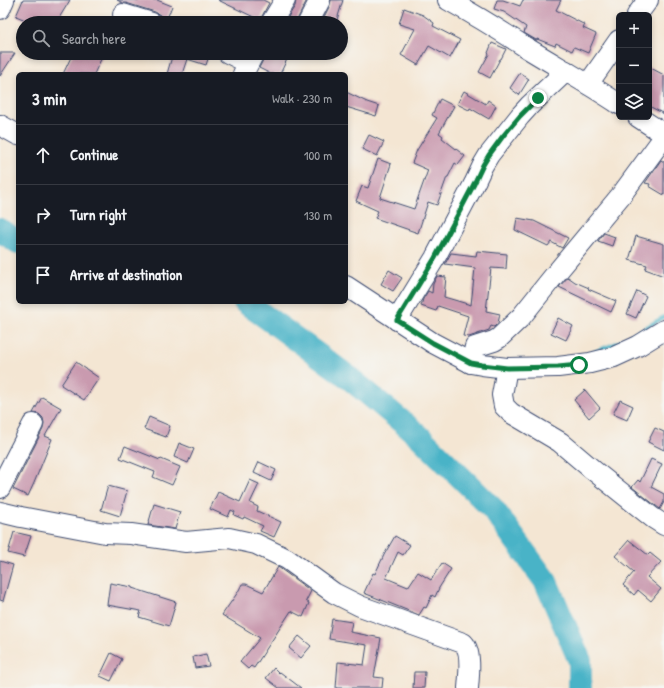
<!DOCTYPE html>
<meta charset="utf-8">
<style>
body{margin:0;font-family:"Patrick Hand",sans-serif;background:#20242c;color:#f1f3f6}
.controls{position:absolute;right:12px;top:12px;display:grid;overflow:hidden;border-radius:6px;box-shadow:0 2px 6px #0003}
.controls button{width:36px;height:36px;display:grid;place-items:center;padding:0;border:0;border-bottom:1px solid #363941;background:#171b24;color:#f1f3f6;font:20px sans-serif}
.stop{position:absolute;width:12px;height:12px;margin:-9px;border:3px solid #0b8043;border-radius:50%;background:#fff}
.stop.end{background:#0b8043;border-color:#fff;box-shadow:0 1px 4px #0008}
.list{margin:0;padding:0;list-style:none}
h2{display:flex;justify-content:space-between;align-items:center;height:52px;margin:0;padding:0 16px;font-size:17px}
h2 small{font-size:13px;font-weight:400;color:#9ea1a6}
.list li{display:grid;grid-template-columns:26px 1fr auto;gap:12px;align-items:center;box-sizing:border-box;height:60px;padding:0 16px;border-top:1px solid #363941}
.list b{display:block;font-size:15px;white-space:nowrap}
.list em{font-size:13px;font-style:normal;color:#9ea1a6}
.icon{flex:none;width:22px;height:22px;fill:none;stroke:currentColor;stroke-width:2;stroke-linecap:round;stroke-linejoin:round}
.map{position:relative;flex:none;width:664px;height:688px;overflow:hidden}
.search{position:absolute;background:#171b24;box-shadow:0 2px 6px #0003;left:16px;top:16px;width:332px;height:44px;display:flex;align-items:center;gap:10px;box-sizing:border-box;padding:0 14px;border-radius:22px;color:#9ea1a6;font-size:15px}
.panel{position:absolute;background:#171b24;box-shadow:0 2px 6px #0003;left:16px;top:72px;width:332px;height:232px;border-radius:6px}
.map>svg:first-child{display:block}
</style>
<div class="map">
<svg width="664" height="688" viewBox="0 0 664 688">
<rect width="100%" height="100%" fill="#f6f6f2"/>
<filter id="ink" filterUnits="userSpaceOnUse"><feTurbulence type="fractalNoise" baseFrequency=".025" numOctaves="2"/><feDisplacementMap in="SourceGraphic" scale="8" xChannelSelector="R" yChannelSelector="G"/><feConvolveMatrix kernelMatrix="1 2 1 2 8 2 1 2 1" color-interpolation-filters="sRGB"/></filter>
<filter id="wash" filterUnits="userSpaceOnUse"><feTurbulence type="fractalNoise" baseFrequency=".012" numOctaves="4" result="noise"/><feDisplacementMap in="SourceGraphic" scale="16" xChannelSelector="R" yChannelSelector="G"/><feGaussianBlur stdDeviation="0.9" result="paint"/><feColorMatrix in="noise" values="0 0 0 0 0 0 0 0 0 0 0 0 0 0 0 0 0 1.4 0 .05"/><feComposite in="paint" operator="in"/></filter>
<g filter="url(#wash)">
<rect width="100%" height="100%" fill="#f4e6d3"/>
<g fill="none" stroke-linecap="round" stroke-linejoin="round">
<!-- stream -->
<path stroke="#49b3c7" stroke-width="4" d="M592,353l32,-13 40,-23"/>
<!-- river -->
<g stroke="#49b3c7" stroke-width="24">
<path d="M0,230l18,12"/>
<path d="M245,302l102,74 72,60 74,73 53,73 34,79v27"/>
</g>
</g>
<g id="blocks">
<!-- building -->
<g fill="#c99aaf">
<path d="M23,0h47l-14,23h-23l-17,-7z"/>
<path d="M117,0h40l15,6 -6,15 -3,-2 -3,-4 -5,-3 -29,-9h-3z"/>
<path d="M218,0h45l6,3 -9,17z"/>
<path d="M296,0h11l-10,20 -9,-3 7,-11z"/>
<path d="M331,0h12l-7,23h-15l9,-18z"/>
<path d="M497,0h6l17,6 3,-6h38l-5,10 29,15 -2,3 13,6 -8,19 -14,-6 -2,4 -16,-8 -1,3 -18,-7v1h-1l-12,-7 2,-6 -22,-15 -10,-3z"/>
<path d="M404,8l19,7 11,8 -1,3 27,14 -10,18 -21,-12 -11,19 -17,-10 14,-26 -16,-5z"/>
<path d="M492,43l14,6 -5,10h-1l-10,19 -11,-6 10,-18 -1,-1z"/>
<path d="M0,53h15l-15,23z"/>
<path d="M73,53h31l-10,21h-31z"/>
<path d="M173,53h37l-4,12 -19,-6 -5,15h-15z"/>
<path d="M265,53h25l-10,21h-9l-12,-6 5,-10z"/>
<path d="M649,67l15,8v39l-15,-8z"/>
<path d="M520,73l9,6 -10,16 -9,-7z"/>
<path d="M464,91l22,13 2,-4 8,6 -7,13 -19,-11 -1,2 -12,-6z"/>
<path d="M346,92l21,10 12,4 -3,10 -30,-9z"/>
<path d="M440,99l14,7 -15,27 4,3 -1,2 23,18 -7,9 -3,-2 -7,14h-1l-10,28 -9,-3 -10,31 -43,-15 3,-7 -22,-10 6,-15 6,2 10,-29 13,5 -11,34 34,11 14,-39 -16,-7 5,-13 20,-32 -5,-3z"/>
<path d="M369,135l15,7 -7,14 -15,-7z"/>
<path d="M661,160l3,2v33l-15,-9 1,-2 -5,-1z"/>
<path d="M517,218l17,3 34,17 -6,10 -11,-6 -3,4 -33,-16z"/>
<path d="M604,233l11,4 -3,9 -14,-5z"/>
<path d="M636,236l28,8v32l-19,-7 2,-4 -18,-5z"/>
<path d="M477,251l30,3 -1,15 -15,-1 -5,43 14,3 -2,9 -4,4 -3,-1 -2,4 -20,7 -6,-1 5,-20 -30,-10 -2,5 -15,-5 2,-7 5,-8 4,2 1,-9 4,-8 9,1 -2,20 27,8 4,-37 -30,-4 6,-11 25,3z"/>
<path d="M389,270l13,8 -9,13 -12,-7z"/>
<path d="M568,277l7,5 14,6 -1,1 28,12 -5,11 -52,-25z"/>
<path d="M637,291l9,5 -10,22 -9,-4z"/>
<path d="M558,318l15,8 -7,14 -15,-7z"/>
<path d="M76,362l23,16 -15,22 -23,-15z"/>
<path d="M585,390l15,18 -11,10 -15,-18z"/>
<path d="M42,397l19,11 -16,28 7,3 -18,44 -6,13 -15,-7 30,-60 1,-6 -1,-5 -4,-4 -6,-1z"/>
<path d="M620,400l13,6 -6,14 -14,-6z"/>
<path d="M149,417l21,9 -4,11 -22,-8z"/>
<path d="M655,428l9,4v18l-16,-8z"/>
<path d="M179,443l15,6 -6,14 -14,-6z"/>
<path d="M125,446l35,14 1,-1 19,8 -8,18 -19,-8 2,-5 -35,-14z"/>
<path d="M651,459l11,5 -11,23 13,7v8l-4,7 -28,-22 6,-7 2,2z"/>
<path d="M259,462l17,8 -5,11 -17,-8z"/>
<path d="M250,480l9,4 -9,19 8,4 -1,4 24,11 -7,15 -14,-6 3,-5 -19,-9 -1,2 -9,-4 1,-3 -4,-2 -3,7 -18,-8 8,-17 22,10z"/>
<path d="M108,486l19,5 -7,25 -19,-6z"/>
<path d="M154,504l26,8 -5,17 -27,-4z"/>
<path d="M14,532l17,4 -7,21 -16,-4z"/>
<path d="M395,536l15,9 -7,10 -5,-3 -12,26 22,9 10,-15 13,8 11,-17 9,6 -12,19 -4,9 -3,-2 -6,13 -2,-1 -5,8 -55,-22 9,-20 2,1 9,-19z"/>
<path d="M629,540l19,15 2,-2 11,9 -14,15 14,12 -10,12 -13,-11 -4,5 -11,-10 11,-13 -19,-16z"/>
<path d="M0,561l13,4 -10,36 -3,-1z"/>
<path d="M278,567l33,24 -5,10 3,2 -6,14 -12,-6 -37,57 -3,-2 -3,3 -8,-7 20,-24 -38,-23 16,-23 4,-8h4l17,8z"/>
<path d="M110,583l22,4v1l44,14 -7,24 -30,-9 2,-6 -34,-6z"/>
<path d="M332,619l20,3 -2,10 31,6 -7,39 9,1 -1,10h-46l2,-26 26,3 3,-20 -38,-6z"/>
<path d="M299,636l12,10 -10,12 -12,-10z"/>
<path d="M111,653l11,6 -11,22 -11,-5z"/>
<path d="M206,654l3,12 -14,2 -2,-11z"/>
<path d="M274,668l5,5 1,-1 21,16h-22l-13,-10z"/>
<path d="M414,672h11l-1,16h-11z"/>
</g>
</g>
</g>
<g filter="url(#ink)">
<use href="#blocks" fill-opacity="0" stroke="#3c4a70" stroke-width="1"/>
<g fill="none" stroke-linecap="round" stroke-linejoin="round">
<defs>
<g id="minor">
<path d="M448,0c27,15 53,31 79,48 31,19 62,36 92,56"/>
<path d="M0,9l4,-9"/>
<path d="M123,14l29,9"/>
<path d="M637,15l11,-15"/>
<path d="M271,23l14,-23"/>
<path d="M308,23l12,-23"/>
<path d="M228,53l20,10"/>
<path d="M243,74l11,-21"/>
<path d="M588,84l31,-44"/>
<path d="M638,117l26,17"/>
<path d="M0,125l18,10"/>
<path d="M346,286l87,57 38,20 11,2 25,3 51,-1 32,-4 24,-6 24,-11 26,-16"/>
<path d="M397,320l38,-62 39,-74 9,-19 6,-10 31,-39 10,-11 36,-34"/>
<path d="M471,363l4,-16 19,-6 5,-3 22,-21 32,-40 69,-83 42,-57"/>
<path d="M507,368l-5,27 2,11 7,7 49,29 33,28 60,48 11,7"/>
<path d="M0,488l33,-64"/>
<path d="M0,512l21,5 84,16 26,1 55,8 43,-4 27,6 31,15 47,34 26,13 103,37c9,7 6,34 5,45"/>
</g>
</defs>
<!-- minor casing -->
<use href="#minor" stroke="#3c4a70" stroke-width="22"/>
<!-- minor -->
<use href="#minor" stroke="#fff" stroke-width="20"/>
</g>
</g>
<g fill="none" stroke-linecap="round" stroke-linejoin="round" filter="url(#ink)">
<!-- route -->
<path stroke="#0b8043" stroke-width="5" d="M538,98l-18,18 -17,20 -14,19 -6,10 -9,19 -39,74 -38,62 36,23 38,20 11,2 25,3 51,-1 21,-2"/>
</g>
</svg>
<div class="controls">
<button>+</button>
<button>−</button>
<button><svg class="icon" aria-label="layers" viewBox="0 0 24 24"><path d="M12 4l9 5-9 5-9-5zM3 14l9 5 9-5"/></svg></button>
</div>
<div class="stop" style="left:579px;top:365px"></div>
<div class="stop end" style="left:538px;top:98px"></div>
<div class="search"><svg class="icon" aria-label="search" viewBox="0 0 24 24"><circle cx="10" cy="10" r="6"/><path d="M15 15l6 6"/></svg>Search here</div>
<section class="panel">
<h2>3 min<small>Walk · 230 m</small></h2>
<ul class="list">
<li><svg class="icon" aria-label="ahead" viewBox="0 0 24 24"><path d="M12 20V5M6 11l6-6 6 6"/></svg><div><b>Continue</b></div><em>100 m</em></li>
<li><svg class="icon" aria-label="right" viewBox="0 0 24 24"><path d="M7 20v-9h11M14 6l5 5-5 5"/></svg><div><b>Turn right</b></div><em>130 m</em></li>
<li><svg class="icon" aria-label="arrive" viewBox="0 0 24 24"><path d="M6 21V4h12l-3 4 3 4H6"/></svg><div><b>Arrive at destination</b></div></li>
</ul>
</section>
</div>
